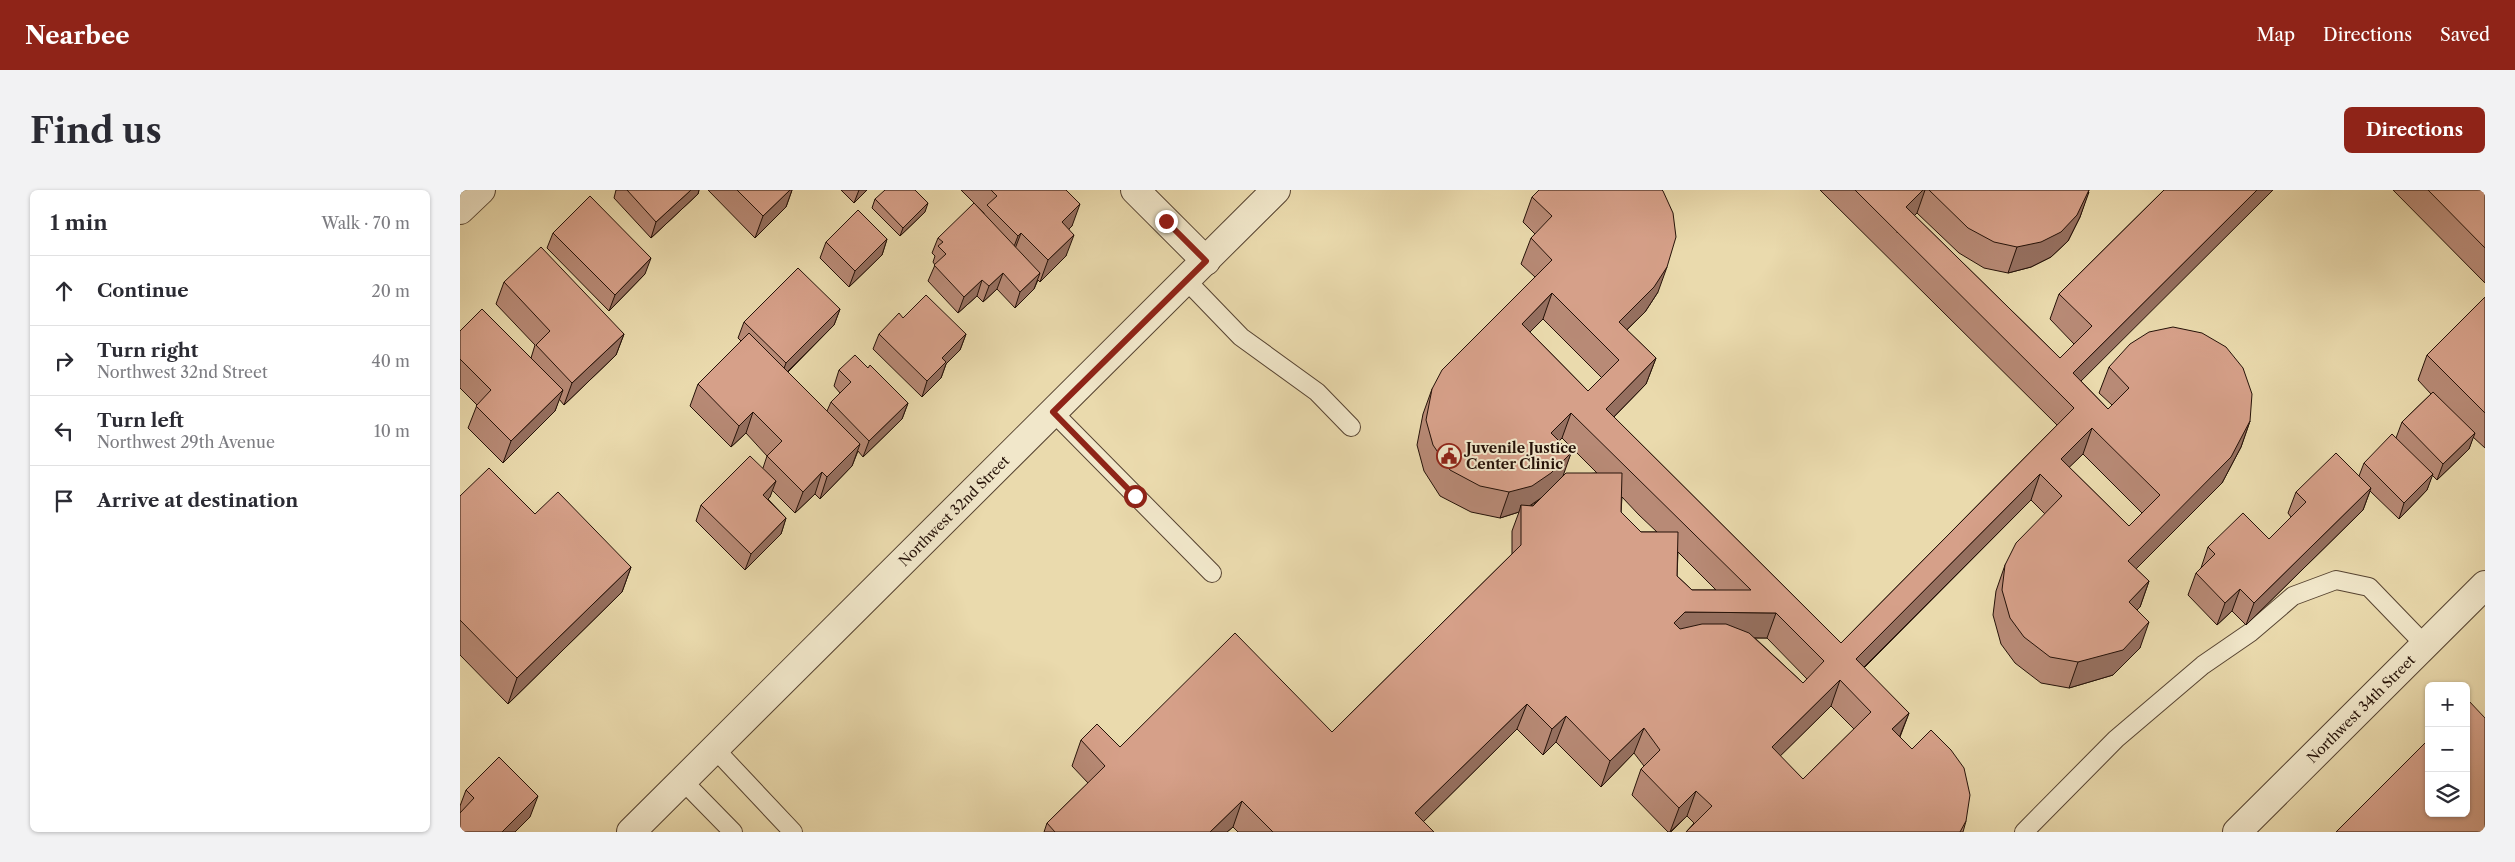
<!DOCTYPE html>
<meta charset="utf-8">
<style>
body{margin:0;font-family:"Libre Caslon Text",serif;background:#f2f2f3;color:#2b2b33}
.controls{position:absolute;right:15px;bottom:15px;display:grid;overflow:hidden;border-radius:8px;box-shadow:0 1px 4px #0004}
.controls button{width:45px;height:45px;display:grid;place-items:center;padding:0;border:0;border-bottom:1px solid #e1e1e2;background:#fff;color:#2b2b33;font:25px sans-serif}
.stop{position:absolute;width:15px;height:15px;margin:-11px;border:4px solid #8f2418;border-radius:50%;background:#fff}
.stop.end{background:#8f2418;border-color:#fff;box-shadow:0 1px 5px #0008}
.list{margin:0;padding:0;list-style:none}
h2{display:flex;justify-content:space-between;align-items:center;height:65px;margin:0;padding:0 20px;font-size:21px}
h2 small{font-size:16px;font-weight:400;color:#7c7c81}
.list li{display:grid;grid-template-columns:32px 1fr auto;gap:15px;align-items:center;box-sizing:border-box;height:70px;padding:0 20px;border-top:1px solid #e1e1e2}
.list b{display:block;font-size:19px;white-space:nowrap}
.list p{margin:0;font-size:16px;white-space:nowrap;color:#7c7c81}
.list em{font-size:16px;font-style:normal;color:#7c7c81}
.icon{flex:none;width:28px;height:28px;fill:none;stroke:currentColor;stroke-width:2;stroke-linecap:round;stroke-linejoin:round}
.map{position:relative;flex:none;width:2025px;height:642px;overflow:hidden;border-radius:8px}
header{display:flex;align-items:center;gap:30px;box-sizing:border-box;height:70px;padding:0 25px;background:#8f2418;color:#fff}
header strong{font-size:24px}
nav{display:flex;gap:28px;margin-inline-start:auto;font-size:18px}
.intro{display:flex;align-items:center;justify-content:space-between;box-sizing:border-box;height:120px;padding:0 30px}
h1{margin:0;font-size:35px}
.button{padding:12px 22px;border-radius:8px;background:#8f2418;color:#fff;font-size:18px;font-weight:700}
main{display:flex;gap:30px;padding:0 30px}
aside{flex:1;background:#fff;border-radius:8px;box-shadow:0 1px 4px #0004}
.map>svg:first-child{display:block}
</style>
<header>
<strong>Nearbee</strong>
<nav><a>Map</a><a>Directions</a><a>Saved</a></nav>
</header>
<div class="intro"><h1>Find us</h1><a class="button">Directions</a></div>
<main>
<aside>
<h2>1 min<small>Walk · 70 m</small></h2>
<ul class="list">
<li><svg class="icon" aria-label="ahead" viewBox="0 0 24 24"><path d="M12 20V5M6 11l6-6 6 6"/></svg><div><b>Continue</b></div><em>20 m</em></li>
<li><svg class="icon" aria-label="right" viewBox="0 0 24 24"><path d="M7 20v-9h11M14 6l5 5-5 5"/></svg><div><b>Turn right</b><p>Northwest 32nd Street</p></div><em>40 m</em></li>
<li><svg class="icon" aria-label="left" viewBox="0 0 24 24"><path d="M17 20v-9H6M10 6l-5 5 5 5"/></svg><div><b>Turn left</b><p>Northwest 29th Avenue</p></div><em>10 m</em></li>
<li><svg class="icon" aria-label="arrive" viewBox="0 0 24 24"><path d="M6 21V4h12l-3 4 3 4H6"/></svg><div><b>Arrive at destination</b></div></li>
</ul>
</aside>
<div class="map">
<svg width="2025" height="642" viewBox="0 0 2025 642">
<rect width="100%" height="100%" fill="#eadaad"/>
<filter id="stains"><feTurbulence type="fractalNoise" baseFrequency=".004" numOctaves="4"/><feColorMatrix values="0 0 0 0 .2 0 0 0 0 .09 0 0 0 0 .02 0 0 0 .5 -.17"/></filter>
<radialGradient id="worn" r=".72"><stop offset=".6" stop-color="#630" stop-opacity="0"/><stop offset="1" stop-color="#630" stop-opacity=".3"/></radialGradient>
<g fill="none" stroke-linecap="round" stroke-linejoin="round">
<defs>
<g id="lane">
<path d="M726,90l55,57 76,55 34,35"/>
<path d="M593,222l159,161"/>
<path d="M254,558l79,84"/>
<path d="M222,590l51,52"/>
<path d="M1564,642l92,-93 87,-74 48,-33 42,-36 43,-16 33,7 56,58"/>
</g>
<g id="street">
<path d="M675,0l71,71"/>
<path d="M0,20l21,-20"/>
<path d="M171,642l645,-642"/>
<path d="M1777,642l248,-247"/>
</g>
</defs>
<!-- lane casing -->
<use href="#lane" stroke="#564331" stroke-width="20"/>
<!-- street casing -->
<use href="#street" stroke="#564331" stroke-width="30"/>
<!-- lane -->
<use href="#lane" stroke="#f1e7ca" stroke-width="18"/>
<!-- street -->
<use href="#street" stroke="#f1e7ca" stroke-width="28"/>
</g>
<!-- wall -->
<g fill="#b88a76" stroke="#241108" fill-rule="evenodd">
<path d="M156,0h83l-1,4 -47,44 -37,-40z"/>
<path d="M248,0h84l-6,17 -31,31z"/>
<path d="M381,0h26l-13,13z"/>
<path d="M501,0h105l6,36 -3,3 -3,27 -26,26 -2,-2 -4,9 -19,19 -18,-19 -14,13 -6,-6 -19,17 -30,-32 7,-16 -2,-3 2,-6 -3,-3 6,-15 46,-24v-1z"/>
<path d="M1360,0h269l-9,27 -12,24 -17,16 -20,10 -23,6 -24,-5 -25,-15 -42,-40 -3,2 146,143 14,-14 -24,-25 9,-25 105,-104 -83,191 27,28 4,-4 -13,-12 10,-26 141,54 -9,26 -19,36 -86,86 13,12 -9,26 -3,3 3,38 -27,27 -44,13 -28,-5 -26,-20 -14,-19 -8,-29 3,-24 9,-26 40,-51 -14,-14 -167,168 45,45 -9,24 66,84 -3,11h-277l8,-9 -7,-7 -16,16h-3l-36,-37 9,-26 3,-3 -10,-13 -33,34 -45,-45 -13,13 -26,-26 -94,93 11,10h-196l-5,-5 -6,5h-183l3,-9 41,-40 -16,-17 9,-26 39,7 212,-15 180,-178v-23l7,-19 -19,6 -29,-6 -31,-16 -16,-25 -7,-26 6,-31 9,-25 103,-112 -14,-13 10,-26 4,-4 -12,-12 9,-25 126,95 -13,20 -18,18 29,28 -10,26 -32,33 227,226 216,-218zM1083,129l59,59 -14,13 -58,-59zM1102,248l35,35 -35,3 9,-23 -12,-12zM1623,264l59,59 -13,13 -60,-59zM1162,307l17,18 18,17h-16l-20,-20zM1079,310l-6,6h-2zM1218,362l38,38h-24l-15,-14zM1295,448h12l40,41 -4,4zM1371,516l23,23 -51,50 -23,-23z"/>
<path d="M1933,0h92v93z"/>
<path d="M415,9l50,13 -25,24 -28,-28z"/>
<path d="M93,43l92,41 -36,37 -62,-63z"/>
<path d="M427,49l-5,16 -33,32 -29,-29 6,-16z"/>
<path d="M44,92l120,52 -8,21 -52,50 -5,-6 -4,12 -52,52 -35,-35 9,-23 -17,-17v-57l71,27 4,-13 -39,-41z"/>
<path d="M2025,107v151l-12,-11 -4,12 -32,31 -5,-5 -5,15 -28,29 -29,-28 -7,19 -117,115 -14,-14 -15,14 -29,-30 8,-22 5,-5 7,-21 61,-8 22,-22 -3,-4 8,-21 63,-16 5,-13 32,-25 6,-16 29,-28 -13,-14 9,-25z"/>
<path d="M380,119l-6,16 -46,47 39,39 4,-9 9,-9 -6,-7 5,-16 29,-2 40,35 -6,16 -39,38 -5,-6 -6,15 -32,33 -5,-5 -20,19 -23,-23 -2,7 -2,2 18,19 -5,16 -36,36 -49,-49 5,-16 62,-37 4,-12 -21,-23 -15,14 -41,-41 8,-22 43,-43 -3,-3 6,-16z"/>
<path d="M443,128l63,16 -6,16 -14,14 -5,14 -19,19 -49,-48 6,-15z"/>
<path d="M0,306l75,18 96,53 -9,25 -114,112 -48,-49z"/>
<path d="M6,600l64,27 -15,15h-55v-26z"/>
</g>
<!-- shaded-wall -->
<g fill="#967060" stroke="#241108">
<path d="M231,0h8l-1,4 -47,44 5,-16z"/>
<path d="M330,0h2l-6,17 -31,31 8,-22z"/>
<path d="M399,0h8l-13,13z"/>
<path d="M1463,0h2l-8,23 -20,20 9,-26z"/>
<path d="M1797,0h16l-209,208 9,-25z"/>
<path d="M1629,2l-9,25 -12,24 -17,16 -20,10 -23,6 9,-26z"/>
<path d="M468,13l-3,9 -25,24 3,-8z"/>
<path d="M620,14l-8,22 -18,18 8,-22z"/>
<path d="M561,43l-8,21 -3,3 8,-21z"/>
<path d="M614,45l-8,21 -26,26 8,-22z"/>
<path d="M427,49l-5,16 -33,32 6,-16z"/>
<path d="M191,68l-6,16 -36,37 6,-16z"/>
<path d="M1207,77l-9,25 -13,20 -36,35 10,-25z"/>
<path d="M543,83l-6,16 -14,13 6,-16z"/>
<path d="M580,83l-6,16 -19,19 5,-16z"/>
<path d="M522,90l-5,16 -19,17 6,-16z"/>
<path d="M1092,103l-9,26 -31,31 10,-26z"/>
<path d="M380,119l-6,16 -54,54 6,-16z"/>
<path d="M164,144l-8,21 -52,50 8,-22z"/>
<path d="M506,144l-6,16 -14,14 -5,14 -19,19 5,-16 15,-23z"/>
<path d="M1196,168l-10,26 -50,51 10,-26z"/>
<path d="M103,200l-8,21 -52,52 8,-22z"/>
<path d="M448,213l-6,16 -39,38 6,-16z"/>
<path d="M293,222l-7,21 -15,14 8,-21z"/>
<path d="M1111,223l-9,25 -20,21 9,-26z"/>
<path d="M1790,231l-9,26 -19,36 -103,103 9,-25z"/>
<path d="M1632,238l-9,26 -31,30 9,-25z"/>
<path d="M2015,243l-6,16 -32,31 6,-16z"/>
<path d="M400,254l-8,22 -32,33 7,-22z"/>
<path d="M1111,263l-9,26 -21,19 -19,13 -1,-6 -2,7 -19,6 9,-26z"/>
<path d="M362,282l-7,22 -20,19 8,-21z"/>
<path d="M1580,284l-9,26 -185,185 10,-26z"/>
<path d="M1973,284l-6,16 -28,29 5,-16z"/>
<path d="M316,291l-6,16 -13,14 6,-16z"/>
<path d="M1911,298l-8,22 -117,115 8,-22z"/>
<path d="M326,328l-5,16 -36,36 6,-16z"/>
<path d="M171,377l-9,25 -114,112 9,-26z"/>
<path d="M1689,391l-9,26 -20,20 9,-25z"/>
<path d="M1780,399l-8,22 -15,14 8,-22z"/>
<path d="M1225,422l91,1 -9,25 -91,-1 -2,-14z"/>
<path d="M1689,432l-9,26 -27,27 -44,13 9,-26z"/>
<path d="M1380,490l-9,26 -68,67 9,-26z"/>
<path d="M1067,514l-10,25 -104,103 2,-19z"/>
<path d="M1449,523l-10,25 -7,-9z"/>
<path d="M1106,526l-10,26 -13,13 9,-26z"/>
<path d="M1184,538l-10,25 -33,34 9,-26z"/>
<path d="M1236,601l-9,25 -17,16 9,-24z"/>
<path d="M78,606l-8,21 -15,15h-13z"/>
<path d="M782,611l-9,26 -6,5h-17z"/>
</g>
<!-- building -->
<g fill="#d6a089" stroke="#241108" fill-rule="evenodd">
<path d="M167,0h64l-35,32z"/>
<path d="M277,0h53l-27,26z"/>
<path d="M425,0h30l13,13 -25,25 -28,-29z"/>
<path d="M531,0h75l14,14 -18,18 12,13 -26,25 -27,-27 -3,3 -31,-31 10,-9z"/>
<path d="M1079,0h123l1,1 10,22 3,24 -9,30 -13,20 -35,35 37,36 -50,51 235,234 233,-235 -219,-218h68l-17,17 154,151 32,-32 -33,-32 105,-104h93l-184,183 35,36 21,-21 -20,-21 21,-23 19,-12 24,-5 29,6 24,14 17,21 9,26 -2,27 -19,36 -103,104 21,20 -20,21 20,20 -26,28 -45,12 -28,-5 -26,-20 -14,-19 -8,-28 3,-25 11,-22 46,-47 -22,-22 -184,185 53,54 -17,16 20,20 19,-19 20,20 13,18 6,27 -4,26 -6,11h-274l26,-26 -16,-15 -17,17 -38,-39 19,-19 -16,-22 -34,33 -44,-45 -14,13 -25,-25 -112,109 19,19h-161l-31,-31 -32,31h-155l-8,-9 58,-57 -24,-26 16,-16 23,23 115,-114 97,99 189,-187v-40l12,1 33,-33h56l-1,39 20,20h37l-1,44 15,14h59l-180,-177 -20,20 20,20 -20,20 -19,13 -23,6 -29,-6 -30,-16 -17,-25 -7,-25 6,-31 10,-19 110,-110 -21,-22 21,-22 -20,-19zM1092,103l67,67 -31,31 -66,-67zM1632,238l68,67 -31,31 -68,-67zM1225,422l91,1 48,48 -21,22 -54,-50 -23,-9h-24l-22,5 -6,-6zM1380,490l31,32 -68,67 -31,-32z"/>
<path d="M1469,0h160l-12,25 -16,17 -20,10 -24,5 -23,-5 -26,-14z"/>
<path d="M1968,0h57v58z"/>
<path d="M130,6l61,62 -36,37 -62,-62z"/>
<path d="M514,13l66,70 -20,19 -17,-19 -14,13 -7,-6 -18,17 -30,-32 12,-11 -8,-8 5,-4 -5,-4z"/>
<path d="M398,20l29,29 -32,32 -29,-29z"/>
<path d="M81,57l83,87 -52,49 -36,-38 14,-14 -46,-49z"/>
<path d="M338,78l42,41 -54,54 -42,-41z"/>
<path d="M466,105l40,39 -24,24 4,4 -19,19 -48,-47 20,-21 4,5z"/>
<path d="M2025,107v116l-58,-58z"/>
<path d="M22,119l81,81 -52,51 -35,-35 15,-16 -31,-31v-28z"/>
<path d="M289,143l111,111 -33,33 -5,-5 -19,20 -36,-36 15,-15 -29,-29 -14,14 -41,-42z"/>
<path d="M395,165l13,13 2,-3 38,38 -39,38 -38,-39 20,-20 -12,-12z"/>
<path d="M1973,202l42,41 -32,31 -41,-42z"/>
<path d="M1932,244l41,40 -29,29 -40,-40z"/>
<path d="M1876,263l35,35 -117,115 -14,-14 -15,14 -29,-30 19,-19 -7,-7 35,-34 26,26 37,-37 -10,-10z"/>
<path d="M290,266l26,25 -13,14 23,23 -35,36 -50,-49z"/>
<path d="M29,278l46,46 23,-22 73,75 -114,111 -57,-58v-124z"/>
<path d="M2008,510l17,18v114h-149l93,-93v74h37v-111z"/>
<path d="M39,567l39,39 -36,36h-42v-19l14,-15 -8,-8z"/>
</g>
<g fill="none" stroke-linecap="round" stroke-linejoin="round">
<!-- route -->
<path stroke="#8f2418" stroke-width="6" d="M675,306l-82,-84 153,-151 -40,-40"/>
</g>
<!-- icons -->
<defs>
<symbol id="civic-ring" viewBox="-11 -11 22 22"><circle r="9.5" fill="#f1e7ca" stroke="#8f2418" stroke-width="1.5"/><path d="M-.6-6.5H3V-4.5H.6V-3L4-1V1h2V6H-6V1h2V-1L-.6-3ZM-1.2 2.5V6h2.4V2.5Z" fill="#8f2418"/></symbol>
</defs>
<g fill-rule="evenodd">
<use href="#civic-ring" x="975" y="252" width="28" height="28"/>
</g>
<g text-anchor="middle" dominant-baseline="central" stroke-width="4" stroke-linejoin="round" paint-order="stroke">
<!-- poi labels -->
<g font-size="14" font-weight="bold" fill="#241108" stroke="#f1e7ca" text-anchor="start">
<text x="1006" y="258">Juvenile Justice<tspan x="1006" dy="16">Center Clinic</tspan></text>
</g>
<!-- street labels -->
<g font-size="14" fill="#241108" stroke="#f1e7ca">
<text transform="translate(494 321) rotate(-45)">Northwest 32nd Street</text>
<text transform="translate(1901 519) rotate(-45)">Northwest 34th Street</text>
</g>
</g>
<rect width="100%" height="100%" filter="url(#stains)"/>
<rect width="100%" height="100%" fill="url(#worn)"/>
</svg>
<div class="controls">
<button>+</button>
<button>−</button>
<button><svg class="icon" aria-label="layers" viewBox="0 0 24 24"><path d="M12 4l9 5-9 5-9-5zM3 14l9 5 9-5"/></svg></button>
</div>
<div class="stop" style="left:675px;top:306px"></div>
<div class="stop end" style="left:706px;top:31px"></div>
</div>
</main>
